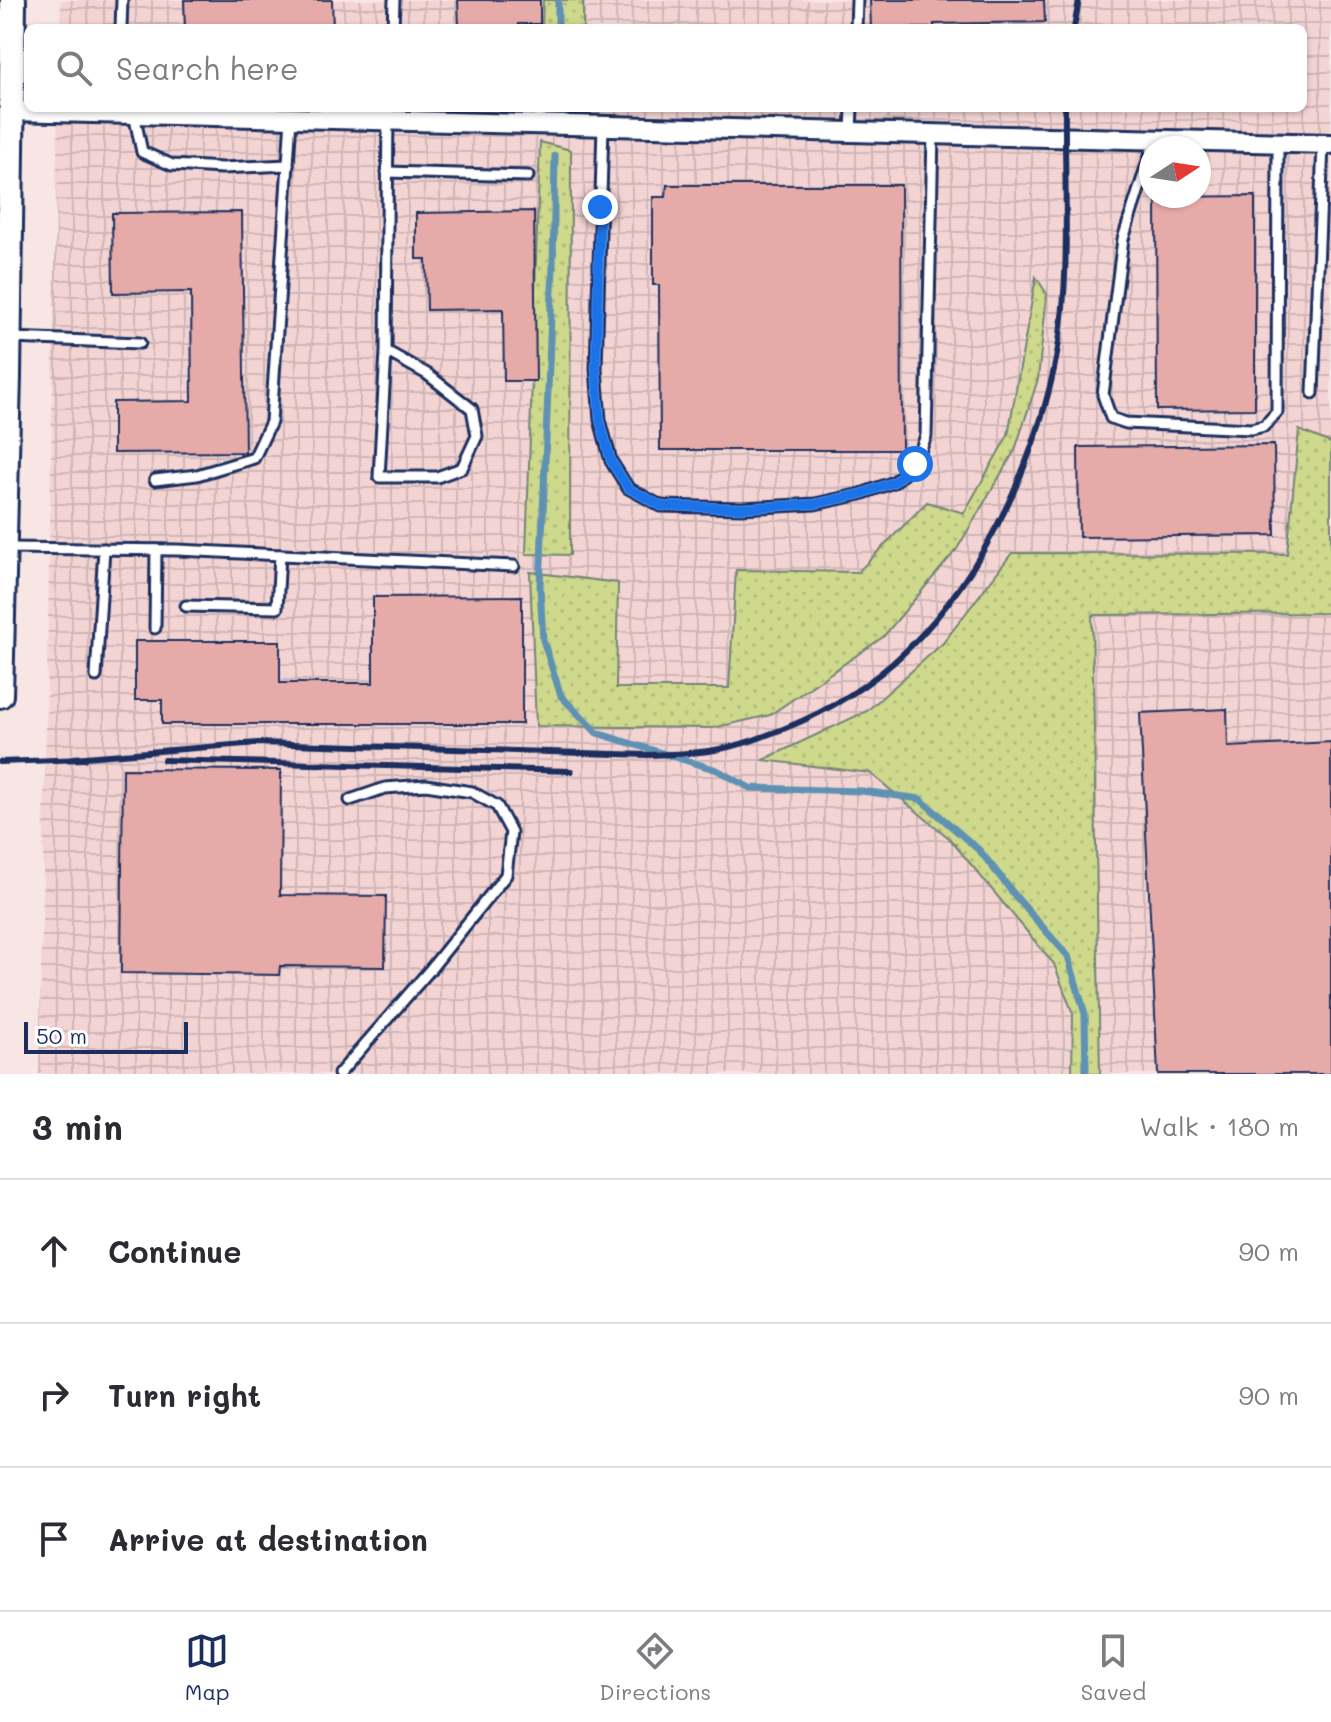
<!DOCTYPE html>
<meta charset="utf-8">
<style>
body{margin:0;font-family:Mali,sans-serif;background:#f2f2f3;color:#2b2b33}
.compass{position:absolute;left:1139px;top:136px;width:72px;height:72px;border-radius:50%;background:#fff;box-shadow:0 2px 6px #0004;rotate:78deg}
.scale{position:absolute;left:24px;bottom:20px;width:164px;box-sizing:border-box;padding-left:8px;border:4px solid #1b2f5e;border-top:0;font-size:22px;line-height:28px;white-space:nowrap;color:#1b2f5e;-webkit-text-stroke:6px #fff;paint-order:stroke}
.stop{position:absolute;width:24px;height:24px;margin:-18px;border:6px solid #1a73e8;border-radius:50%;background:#fff}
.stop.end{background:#1a73e8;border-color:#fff;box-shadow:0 2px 8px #0008}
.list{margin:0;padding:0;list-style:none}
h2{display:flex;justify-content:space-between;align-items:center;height:104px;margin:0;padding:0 32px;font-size:34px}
h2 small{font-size:26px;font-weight:400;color:#7c7c81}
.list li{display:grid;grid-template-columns:52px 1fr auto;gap:24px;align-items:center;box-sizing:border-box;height:144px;padding:0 32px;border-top:2px solid #e1e1e2}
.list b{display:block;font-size:30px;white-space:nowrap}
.list em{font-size:26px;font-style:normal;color:#7c7c81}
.icon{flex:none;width:44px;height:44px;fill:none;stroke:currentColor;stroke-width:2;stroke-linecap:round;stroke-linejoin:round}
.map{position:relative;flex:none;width:1331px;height:1074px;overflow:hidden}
.search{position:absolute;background:#fff;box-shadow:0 2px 6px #0004;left:24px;right:24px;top:24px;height:88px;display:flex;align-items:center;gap:20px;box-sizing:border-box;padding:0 28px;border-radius:12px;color:#7c7c81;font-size:30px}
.sheet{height:536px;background:#fff}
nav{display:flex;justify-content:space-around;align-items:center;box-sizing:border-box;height:112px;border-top:2px solid #e1e1e2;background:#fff;font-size:22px;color:#7c7c81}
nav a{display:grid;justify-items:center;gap:4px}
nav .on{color:#1b2f5e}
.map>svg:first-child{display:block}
</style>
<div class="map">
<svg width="1331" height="1074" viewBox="0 0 1331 1074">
<defs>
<pattern id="industrial-grid" width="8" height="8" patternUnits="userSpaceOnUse" patternTransform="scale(2)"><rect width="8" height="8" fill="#f3d4d3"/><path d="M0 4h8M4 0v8" fill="none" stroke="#d0b6b8"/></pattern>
<pattern id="grass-dots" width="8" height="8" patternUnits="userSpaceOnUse" patternTransform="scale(2)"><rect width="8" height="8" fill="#ced98c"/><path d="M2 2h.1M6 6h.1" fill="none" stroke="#b0bb7b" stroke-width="1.8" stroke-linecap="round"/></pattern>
</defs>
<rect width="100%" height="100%" fill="#f8e6e5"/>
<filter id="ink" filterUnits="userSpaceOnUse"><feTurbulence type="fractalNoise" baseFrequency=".0125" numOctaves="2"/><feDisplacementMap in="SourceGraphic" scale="16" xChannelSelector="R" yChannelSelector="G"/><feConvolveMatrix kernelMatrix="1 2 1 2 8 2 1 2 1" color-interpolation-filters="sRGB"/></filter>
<g filter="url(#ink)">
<!-- industrial -->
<g fill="url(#industrial-grid)" fill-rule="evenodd">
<path d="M61,0h482l-1,28h-482z"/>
<path d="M583,0h748v443l-32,-12 -12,123h-275l-69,89 -76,68 -103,49 106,13 79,65 105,126 19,50 -1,60h-1033l19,-966h493l31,2v-2h721v-80h-720zM1151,148h48v48h-48z"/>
<path d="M1331,613v461h-231l-8,-460z"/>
</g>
<!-- grass -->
<g fill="url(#grass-dots)" stroke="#748475" stroke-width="2">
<path d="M543,0h40v28h-41z"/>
<path d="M540,142l31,8 -1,405 -44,-1z"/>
<path d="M1036,277l11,17 -9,85 -23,71 -58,99 -74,88 -113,78 -57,13 -177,-2 -6,-154 88,11 -2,105h113l7,-118 122,2 69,-70 37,11 44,-78z"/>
<path d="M1299,430l32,13v170l-239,2 8,459h-28l1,-60 -19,-50 -105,-126 -79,-65 -107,-13 104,-49 76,-68 69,-90 275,1z"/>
</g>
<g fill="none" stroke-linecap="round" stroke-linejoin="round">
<!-- stream -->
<g stroke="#5e91b3" stroke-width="7">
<path d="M558,28v-28"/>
<path d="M555,156l-2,110 -13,321 3,53 18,56 36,37 120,37 33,18 112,3 58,8 60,52 37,47 51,58 17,58 1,60"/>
</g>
</g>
<!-- building -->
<g fill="#e6aba8" stroke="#1b2f5e" stroke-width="2">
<path d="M184,0h148l1,28h-148z"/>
<path d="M458,0h82v24h-22v4h-59z"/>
<path d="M870,0h174l1,22 -111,2v4h-63z"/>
<path d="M667,185h234l1,265h-242l-1,-165h-6v-88h13z"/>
<path d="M1255,196v213l-98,1 -1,-213z"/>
<path d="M534,211l2,170h-32l-1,-72 -76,1 -1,-51h-10v-46z"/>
<path d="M242,212l3,240 -132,1v-51l79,-1 -1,-109 -78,1 -1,-80z"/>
<path d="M1274,445l1,90 -196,2 -1,-90z"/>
<path d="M522,596v128h-360v-24h-27v-59h145v42h93v-86z"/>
<path d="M1227,709l1,38 103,-5v332h-173l-18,-361z"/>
<path d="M123,769l158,1 -1,125 106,1 -1,71 -105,-1 -1,9 -158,-2z"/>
</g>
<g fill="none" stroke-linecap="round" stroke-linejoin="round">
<defs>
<g id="lane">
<path d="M121,28l1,-28"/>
<path d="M393,28l1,-28"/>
<path d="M856,28l1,-28"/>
<path d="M134,114l8,38 30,13 50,3 66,-3"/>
<path d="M603,126l-7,243 4,51 11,41 17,27 33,18 81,2 73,-4 46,-10 33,-12 21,-18 11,-28 7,-302"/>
<path d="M851,132l1,-24"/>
<path d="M1151,152l-28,87 -20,156 8,23 15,5 125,6 13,-3 13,-14 1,-269"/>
<path d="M387,172l141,4"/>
<path d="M11,338l129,5"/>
<path d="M386,351l-7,126h58l25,-9 15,-32 -5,-27 -45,-35 -41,-23 2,-243"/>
<path d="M1313,393l10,-249"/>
<path d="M155,480l42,-5 57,-17 17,-36 20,-304"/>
<path d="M6,548l172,2 336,16"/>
<path d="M186,606l91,2 3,-53"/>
<path d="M155,628l1,-78"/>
<path d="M96,676l8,-127"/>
<path d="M339,1074l90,-103 77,-96 5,-43 -14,-26 -25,-14 -46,-7 -41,3 -35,12"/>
</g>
<path id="street" d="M11,111l1320,33"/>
<path id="secondary" d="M0,695l8,-319 5,-376"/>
</defs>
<!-- lane casing -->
<use href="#lane" stroke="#1b2f5e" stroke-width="15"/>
<!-- street casing -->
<use href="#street" stroke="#1b2f5e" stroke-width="24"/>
<!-- secondary casing -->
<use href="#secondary" stroke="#1b2f5e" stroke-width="30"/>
<!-- lane -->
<use href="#lane" stroke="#fff" stroke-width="9"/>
<!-- street -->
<use href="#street" stroke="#fff" stroke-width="18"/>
<!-- secondary -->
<use href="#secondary" stroke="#fff" stroke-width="24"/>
<!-- rail -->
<g stroke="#1b2f5e" stroke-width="6">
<path d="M1074,28l5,-28"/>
<path d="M73,758l185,-15 390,12c24,-1 48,-1 72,-6 16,-3 32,-8 47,-14 46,-16 89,-40 126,-72 82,-73 138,-188 161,-294 18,-82 10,-177 11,-261"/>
<path d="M164,760l407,11"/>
<path d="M0,762l84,-3"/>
</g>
</g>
</g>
<g fill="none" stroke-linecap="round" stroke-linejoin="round" filter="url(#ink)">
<!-- route -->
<path stroke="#1a73e8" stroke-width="10" d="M600,207l-4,162 4,51 11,41 17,27 33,18 81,2 73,-4 46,-10 33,-12 21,-18"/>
</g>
</svg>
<svg class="compass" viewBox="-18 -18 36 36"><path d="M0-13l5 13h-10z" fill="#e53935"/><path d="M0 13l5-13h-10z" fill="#7c7c81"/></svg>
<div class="scale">50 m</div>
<div class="stop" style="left:915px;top:464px"></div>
<div class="stop end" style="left:600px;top:207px"></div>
<div class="search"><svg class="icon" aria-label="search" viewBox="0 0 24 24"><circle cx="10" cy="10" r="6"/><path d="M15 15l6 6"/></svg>Search here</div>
</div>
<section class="sheet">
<h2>3 min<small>Walk · 180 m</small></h2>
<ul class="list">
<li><svg class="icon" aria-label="ahead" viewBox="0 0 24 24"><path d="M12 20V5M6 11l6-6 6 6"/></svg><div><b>Continue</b></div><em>90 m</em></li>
<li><svg class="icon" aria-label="right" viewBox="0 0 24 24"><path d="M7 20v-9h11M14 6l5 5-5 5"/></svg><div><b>Turn right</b></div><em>90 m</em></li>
<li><svg class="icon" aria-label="arrive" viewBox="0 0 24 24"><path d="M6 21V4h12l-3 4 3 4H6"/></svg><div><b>Arrive at destination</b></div></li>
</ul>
</section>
<nav>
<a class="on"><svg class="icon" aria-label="map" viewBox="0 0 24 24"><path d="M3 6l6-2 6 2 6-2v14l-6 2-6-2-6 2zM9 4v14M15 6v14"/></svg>Map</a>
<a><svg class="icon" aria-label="directions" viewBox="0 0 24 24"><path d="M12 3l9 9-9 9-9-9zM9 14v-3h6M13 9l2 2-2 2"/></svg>Directions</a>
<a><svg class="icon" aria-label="saved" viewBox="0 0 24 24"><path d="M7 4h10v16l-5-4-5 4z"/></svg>Saved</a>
</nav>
